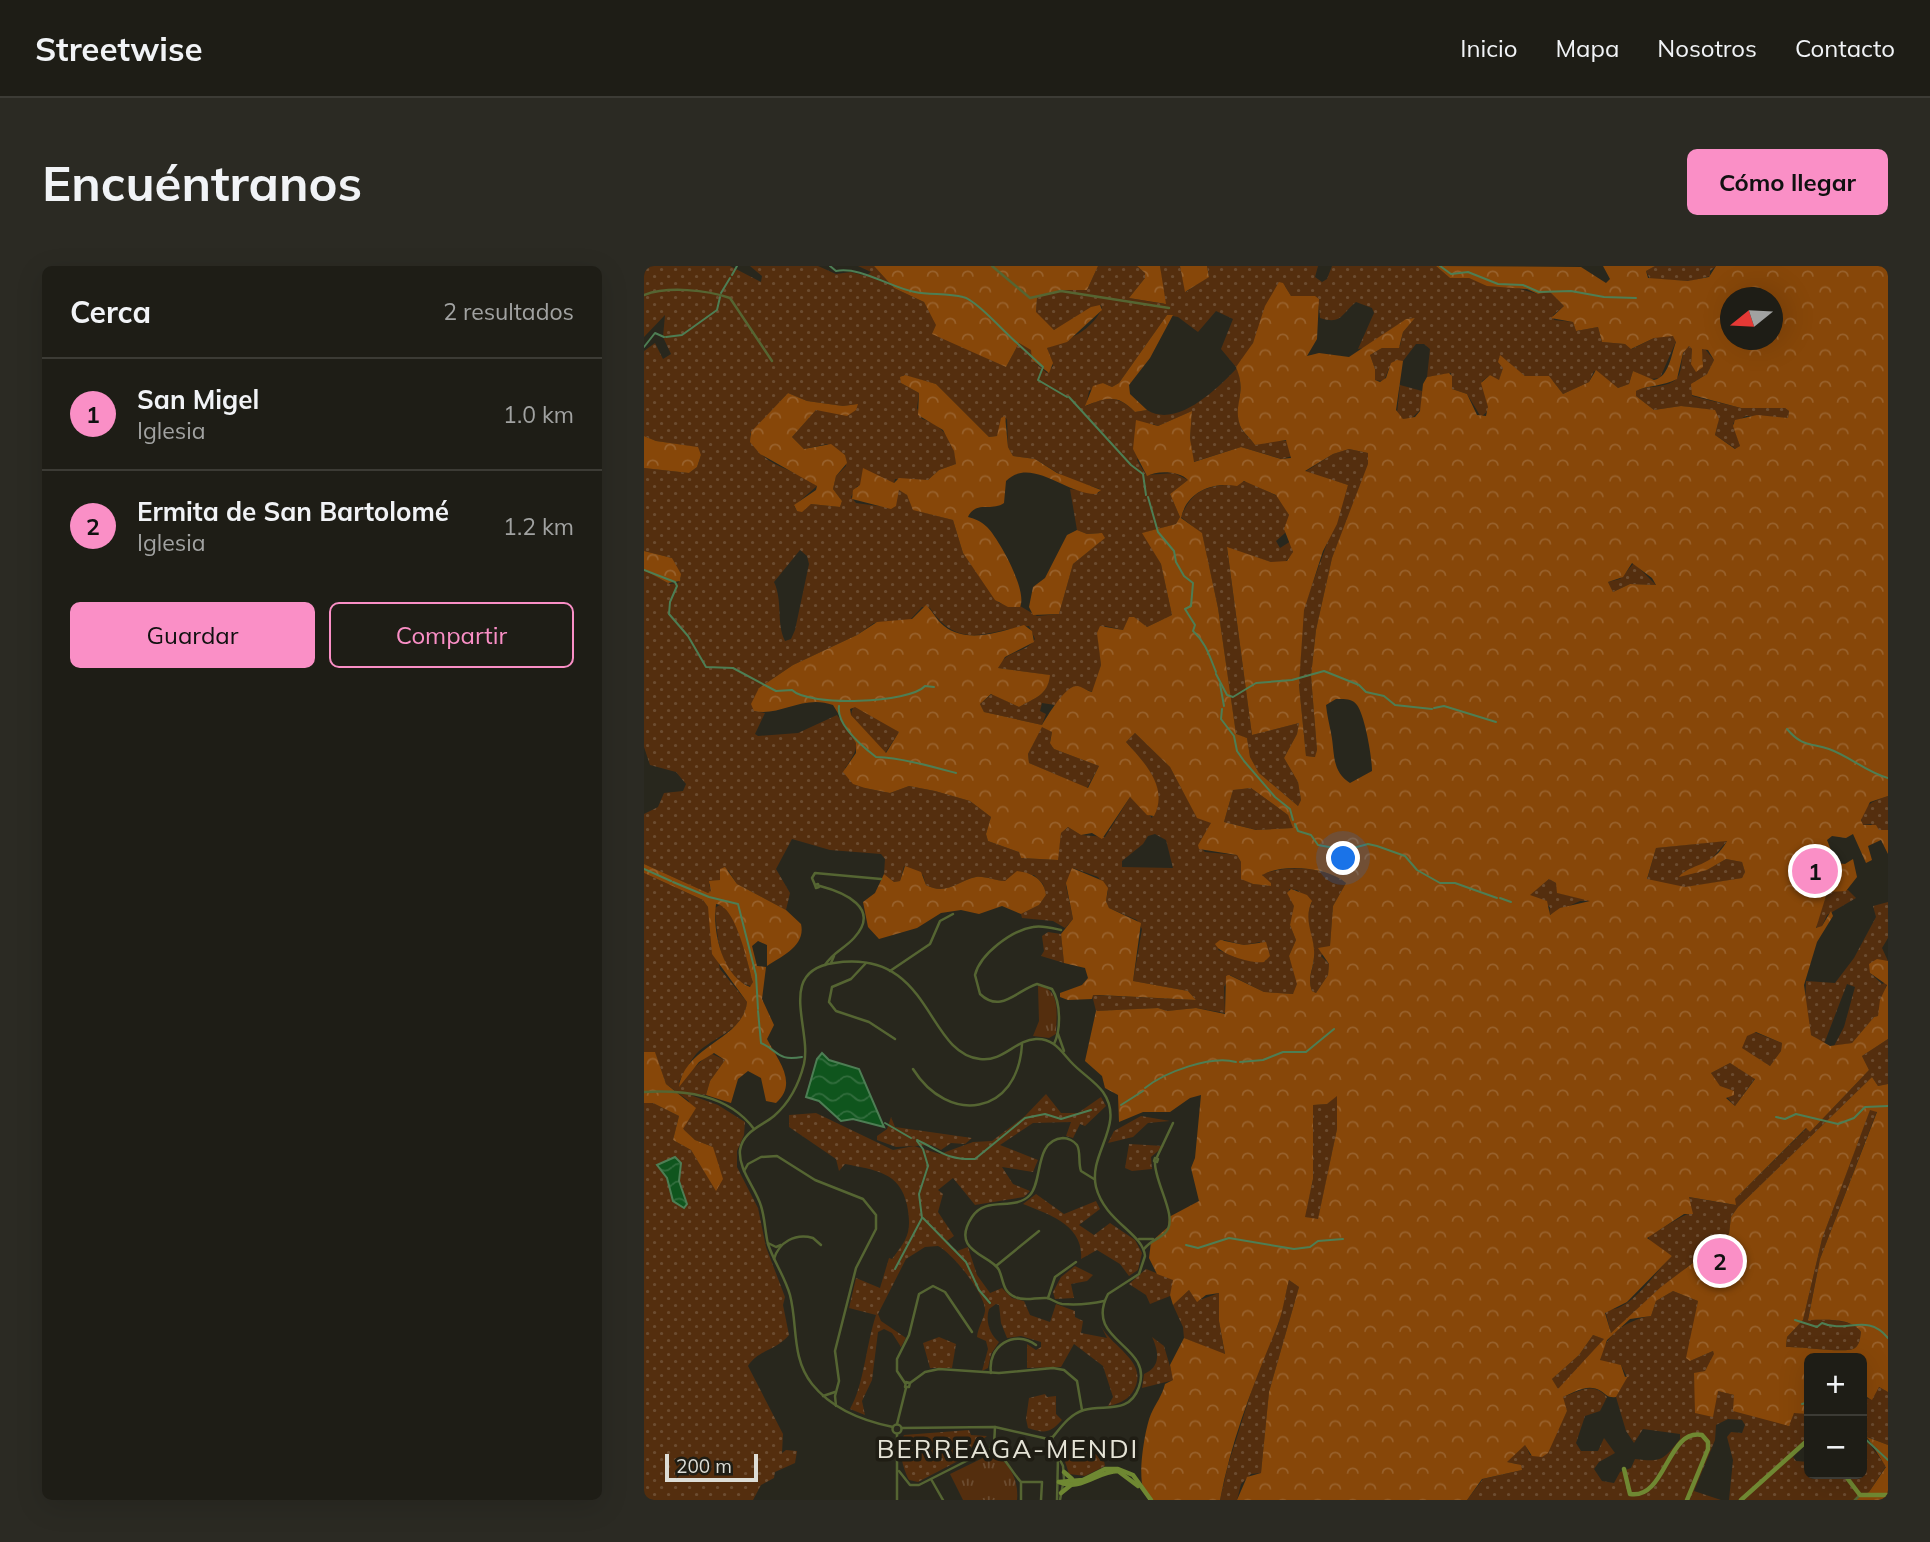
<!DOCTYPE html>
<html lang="es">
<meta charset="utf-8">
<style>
body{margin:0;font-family:Mulish,sans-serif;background:#2b2a23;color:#f1f3f6}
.controls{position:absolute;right:21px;bottom:21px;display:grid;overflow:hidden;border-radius:10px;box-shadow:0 7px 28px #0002}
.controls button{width:63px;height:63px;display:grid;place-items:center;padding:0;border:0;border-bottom:2px solid #3c3b35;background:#1e1d16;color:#f1f3f6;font:35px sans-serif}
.compass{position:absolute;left:1076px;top:21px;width:63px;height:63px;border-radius:50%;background:#1e1d16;box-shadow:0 7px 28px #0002;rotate:252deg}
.scale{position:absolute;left:21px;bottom:18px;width:93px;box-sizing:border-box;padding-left:7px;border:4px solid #ddddd6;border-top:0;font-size:19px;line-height:24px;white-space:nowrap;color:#ddddd6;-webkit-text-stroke:5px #1f1d14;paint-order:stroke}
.you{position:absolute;left:700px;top:593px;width:24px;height:24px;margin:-18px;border:5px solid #fff;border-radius:50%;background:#1a73e8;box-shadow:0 0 0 10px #1a73e833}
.badge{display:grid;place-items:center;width:46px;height:46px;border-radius:50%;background:#fa8fc6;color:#111;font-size:23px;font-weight:700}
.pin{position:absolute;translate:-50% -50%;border:4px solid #fff;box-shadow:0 2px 7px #0006}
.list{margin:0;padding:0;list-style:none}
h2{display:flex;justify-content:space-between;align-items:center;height:91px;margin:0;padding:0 28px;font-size:30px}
h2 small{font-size:23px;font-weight:400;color:#a1a2a1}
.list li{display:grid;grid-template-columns:46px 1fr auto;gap:21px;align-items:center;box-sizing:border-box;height:112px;padding:0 28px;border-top:2px solid #3c3b35}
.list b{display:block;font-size:26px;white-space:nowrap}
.list p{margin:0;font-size:23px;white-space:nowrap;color:#a1a2a1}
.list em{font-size:23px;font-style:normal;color:#a1a2a1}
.actions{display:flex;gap:14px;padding:21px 28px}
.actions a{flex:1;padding:16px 0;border:2px solid #fa8fc6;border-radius:10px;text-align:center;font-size:24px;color:#fa8fc6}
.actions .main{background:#fa8fc6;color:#111}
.map{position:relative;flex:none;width:1244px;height:1234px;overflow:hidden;border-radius:10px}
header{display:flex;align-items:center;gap:42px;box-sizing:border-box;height:98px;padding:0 35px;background:#1e1d16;border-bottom:2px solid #3c3b35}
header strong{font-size:33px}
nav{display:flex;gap:38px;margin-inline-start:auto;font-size:24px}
.intro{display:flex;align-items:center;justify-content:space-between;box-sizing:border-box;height:168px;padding:0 42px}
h1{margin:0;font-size:49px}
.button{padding:18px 32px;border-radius:10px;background:#fa8fc6;color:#111;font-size:24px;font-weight:700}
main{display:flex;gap:42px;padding:0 42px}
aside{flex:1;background:#1e1d16;border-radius:10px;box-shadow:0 7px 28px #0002}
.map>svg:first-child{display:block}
</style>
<header>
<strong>Streetwise</strong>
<nav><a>Inicio</a><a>Mapa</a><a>Nosotros</a><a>Contacto</a></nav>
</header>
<div class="intro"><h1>Encuéntranos</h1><a class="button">Cómo llegar</a></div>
<main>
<aside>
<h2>Cerca<small>2 resultados</small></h2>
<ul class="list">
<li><span class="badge">1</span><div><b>San Migel</b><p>Iglesia</p></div><em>1.0 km</em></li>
<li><span class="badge">2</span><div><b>Ermita de San Bartolomé</b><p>Iglesia</p></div><em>1.2 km</em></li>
</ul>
<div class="actions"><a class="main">Guardar</a><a>Compartir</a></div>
</aside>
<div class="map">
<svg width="1244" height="1234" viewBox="0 0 1244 1234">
<defs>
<pattern id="grass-dots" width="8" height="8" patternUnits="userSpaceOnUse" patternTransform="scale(1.75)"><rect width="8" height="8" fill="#542e0e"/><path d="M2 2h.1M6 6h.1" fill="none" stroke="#6c4c30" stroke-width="1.8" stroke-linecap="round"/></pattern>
<pattern id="forest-crowns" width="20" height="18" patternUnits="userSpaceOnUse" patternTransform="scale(1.75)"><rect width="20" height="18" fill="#874709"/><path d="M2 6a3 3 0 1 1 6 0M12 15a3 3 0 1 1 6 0" fill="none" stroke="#98612c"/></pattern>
<pattern id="park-tufts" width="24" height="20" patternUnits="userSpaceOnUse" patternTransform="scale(1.75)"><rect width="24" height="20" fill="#542e0e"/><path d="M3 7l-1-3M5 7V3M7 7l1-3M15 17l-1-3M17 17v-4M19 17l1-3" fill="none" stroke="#6c4c30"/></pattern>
<pattern id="water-waves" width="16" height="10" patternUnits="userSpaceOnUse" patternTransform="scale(1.75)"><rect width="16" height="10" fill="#0f551d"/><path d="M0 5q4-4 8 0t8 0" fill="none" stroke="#326d3d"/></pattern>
</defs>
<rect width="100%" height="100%" fill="#28271d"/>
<!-- grass -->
<g fill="url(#grass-dots)" fill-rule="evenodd">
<path d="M0,0h86l31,16 1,-6 -12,-10h68l18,8 15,-2 15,4 5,-4 -13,-6h16l20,22 30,14 13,22 -4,9 73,34 13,-24 13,7 2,12 13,11 6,-7 -6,-18c21,-8 45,-17 55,-40l-1,-3 -47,25 -18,-17 1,-15 19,-8h31l11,-24h39l8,7v5l-16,20 35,6 -4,-38h20l6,26 23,-16 -2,-10h111l-3,11 7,5 5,-3 5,-13h104l14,12h19l21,8 22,1 26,7 12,-2 14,14 -11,9 1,5 19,2 3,9 22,-4 4,15 23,2 7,5 26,-13 14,-1 5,4 -17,39 -10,1 -17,-8 -4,13 -11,4 -24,-17 -5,11 -26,12 -10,-13 -28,-5 -26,-19 4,11 -4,13 -9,-6 -8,6 7,29 -8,7 -14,-23 -15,-5 -1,-16 -24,4 3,-28 -6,-5h-8l-13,17 -14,7 -5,13 -10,-1 1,-11 -5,-14 12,-7 18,-2 3,-14 12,-14 -9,1 -42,29 -6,1 16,-36 -2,-5 -16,-6c-15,12 -14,23 -36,16l-1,-12 -7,-10h-21l-6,-10c-24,13 -21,35 -32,57 -4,9 -11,16 -17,24l-15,-18 12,-30 -17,-8 -18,21 -20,-15 -11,-2 -48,68 -7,4 -9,-4 -14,8 -3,15c21,-9 30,-12 49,6l12,-2c30,19 71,-22 90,-42 9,23 -4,41 4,60 3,6 10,11 14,17l16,-5 16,1 5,15 -10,3 -41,-12 -48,15 -3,-24 2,-27 -34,15 -5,-2 -16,36 9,15 28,-2 14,7 -18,14 10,23 -4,7 -33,9 18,31 11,51 -25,12 -14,-10 -4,1 -6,12 -18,-4 -7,11 3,28 -8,27 -18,-6 -20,19 -13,-2 -2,8 6,3 -4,11 -58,-13 -4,-8 12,-10 27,13c16,-9 29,-12 30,-32l-51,-7c6,-18 28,-14 37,-29l-6,-13c-40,4 -70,26 -99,-18l-8,-1 -12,13 -36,3 -17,12 -64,30 -34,23 -5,23 11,2 -10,21 3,2 40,-3 39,-18c17,24 29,25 8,53l20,20 25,5 19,-7 26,5 35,10 21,16 -5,17 2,7 31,11 2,6 36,2 4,-27 7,-6 13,8 24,2 25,-40 22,21c16,-30 -6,-54 -26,-76l9,-9 35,34 27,50 15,6 -14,22 7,7 32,3 4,7v16l12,6 18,2v-3l-9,-4 1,-5c23,-9 63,-8 83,9l-13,23 -3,40 -9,10 8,8 -1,11 -12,18 -4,-2c-5,-13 1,-20 2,-33 2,-20 -13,-36 -2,-56l-15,-12 -8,-1 6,20 -5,16 6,15 -7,16 8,23v11l-4,4 -29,-2 -34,-17 -6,12 1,26 -29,-5 -29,3 -9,-3 -62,3 -4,-16 104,5 -8,-9 -55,-10 9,-52 -5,-9 -28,-12 -3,-7 2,-10 -10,-14 -25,-9 -7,18 7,33 -8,9 -12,-7 -31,-3 -1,-4 18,-9 7,-10 -3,-11 -9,-9 -18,-1 -11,7c-10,0 -19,-5 -29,-4 -18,4 -30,19 -50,8l-3,-10 -19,-9 -4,15 -6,1 -10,-8 1,-15 -4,-5 -51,-4 -38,-11 -16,30 14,24 -4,17 -49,-26 -9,-14 -8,1v9l-11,4 2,7 -3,2 -64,-29v-50l14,-7 6,-14 19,-2 3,-7 -10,-12 -26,-7 -6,-18v-177l26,14 8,-1 3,-5 -9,-20 -28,-7v-83l45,5 8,-6 4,-12 -5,-8 -40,-6 -12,-5v-85l11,-8 8,16 8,-5 -8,-17 2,-22 -21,22zM259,109l33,9 53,53 8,-1 10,-18 1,29 5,9 22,3 31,19 34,11 -1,4 -29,-4 7,41 10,4 12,-1 1,9 -27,22 -14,50 -22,2 -17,-10 -21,-3 -36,-50 -10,-33 -35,-9 -12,-17 -7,-4 -6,18 -37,-5 -5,-6 6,-11 37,-3 1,-4 33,1 11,-10 17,-6c0,-21 -14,-40 -34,-45l-5,-11 2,-15 -18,-10zM144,127l19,8 36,5 15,-2 -29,7 -13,-1 -24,27 12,12 23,-5 18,11 1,11 -10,10 -3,13 9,12 -2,6 -29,-3 -14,7 -3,-5 23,-20c-22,-18 -61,-20 -67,-52zM156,284l7,6 2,8 -14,66 -4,9 -6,2c-9,-18 -2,-40 -11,-59zM511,568l11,6 7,28 -51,-1v-6l21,-17 5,-8zM580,674l20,5 16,-3 6,19 -12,1 -36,-12z"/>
<path d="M1011,0h61l-6,5v5l-19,5 -41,-2 -4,-8z"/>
<path d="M1045,80l3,3 -1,15 12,-3 -2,-11 3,-2 10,12 -7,14 -13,8 -2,14 49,12h44l4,3 -1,7 -42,-2 -13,7 7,23 -4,3 -21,-14 3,-12 -6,-13 -31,-4 -27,4 -18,-14v-5c11,-6 26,-2 38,-10 12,-9 3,-26 15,-35z"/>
<path d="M756,119l22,6 -1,18 -9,9 -9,1 -6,-6z"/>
<path d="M705,183l19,4v16l-36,89 -16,72 -5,46 6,74 -1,7 -10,-1 -7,-71 4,-75 45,-125 -43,-13 28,-18z"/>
<path d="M603,215l32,16 11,20 -5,16 -9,8 4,7 11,-7 2,13 -8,8h-14l-44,-14 25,187 47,-12 -2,11 -13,24 14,24 3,18 -3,6 -39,-33 -9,-16 -3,-19 -11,-3 -18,-127 -16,-74 -21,-17c15,-37 36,-28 66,-36z"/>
<path d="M990,297l22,22 -26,-1 -17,8 -5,-10 12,-3z"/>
<path d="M209,441h7l39,25 -14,21 -34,-38z"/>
<path d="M398,460l10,6 -2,9 4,8 45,17 -12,22 -58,-25 -1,-9z"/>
<path d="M607,522l37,27 6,13 -37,2 -33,-8 9,-32z"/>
<path d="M1244,530v34l-9,1 -8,-7 -9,1c-3,-20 12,-24 26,-29z"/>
<path d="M1079,575h4l-18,21 -26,10 24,-2 19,-11 16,3 3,10 -3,6 -59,10 -36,-8 9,-32z"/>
<path d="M0,607l59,27 5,7 12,62 27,33c-3,27 -29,33 -48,49 -8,7 -15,23 -21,32l32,-30 15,7 -15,21 -4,14 -24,-3 36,13 27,17 -1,13 -7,16v16l21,41 8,39 19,50 -2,8 6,30c-12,15 -31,15 -41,31l35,68 -1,19 4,-3 11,1 -2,12 -20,9 -1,6 -13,7 -8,15h-109v-397h9l26,13 -6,24 18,10 25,40 -3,-43 -18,-7 -13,-11 7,-28 -23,-17 -11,-31 -11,-1z"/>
<path d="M905,613l7,4 2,10 36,8h-14l-31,14 1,-8 -21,-12z"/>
<path d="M1159,621l14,1 5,5 -14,20 -13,-3z"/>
<path d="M1204,624l8,8 -29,17 -5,11 -5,3 -1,-8 12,-29z"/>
<path d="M1244,636v36l-6,10 6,13h-11l-7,12 12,11 5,-2 -9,34 -4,1 -22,26 -18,3 10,-19 11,-40 -8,-3 -23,60 -14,-10 -5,-26 1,-27 29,2 19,-25 22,-41 -3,-11z"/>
<path d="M77,638c20,15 25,55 32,78l-2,4c-32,-7 -34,-52 -36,-78z"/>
<path d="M404,666l13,2 3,29 -23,-7 3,-5 -2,-15z"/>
<path d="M1110,766l28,11 -1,8 -11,15 -29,-18 5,-12z"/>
<path d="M1244,773v45l-10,2 -6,-9 -134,130 -7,10 -2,17 -13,11 -10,-1c-3,18 -20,19 -27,32l-68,57 -6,-23c27,2 49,-38 67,-54l-21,-12 -3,-8c11,-5 35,-22 44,-23l-4,-16 47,8v-6l72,-71 3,4 59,-62 -7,-14z"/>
<path d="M1086,797l25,15 -20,28c-10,-10 -16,-21 -24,-33z"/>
<path d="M402,828l15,19h17l23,-16 5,9 -21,20 -5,-2 -7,14 -7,-2 5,-14 -38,1 -33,22 38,15 -5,12 -31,-5 11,17 17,7 -6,6 -49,8 -22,-27 -15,12 5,4 -5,18 16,24 -7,5 10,10 11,-4 9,28 13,18 12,-5 10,10 12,3 6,14 20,7 6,-18 19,7v6l8,4 -2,12 26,5 -6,-12c11,22 51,37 31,67 -6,8 -14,11 -24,13l5,-9 -10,-31 -29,-22 -13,23 -34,1v-24l9,6 5,-3v-5l-20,-6 -14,2 -6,-15 -2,-18 -3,-1 -7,5c-4,12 1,26 10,33l-8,12 -3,14 -6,3 6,-22 -2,-8 -9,-4c1,-10 7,-18 8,-26 2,-14 -32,-58 -47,-65l-13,1 -19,12 -28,55 3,7 25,17 -5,9 -9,-14 -8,-4 -6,3 -6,48 -10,21 3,14 -15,-6c14,-24 16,-64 26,-94l-27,-7 7,-30 24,10 9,-30 3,1c16,-21 20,-27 15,-54 -7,-33 -32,-35 -62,-41l-6,7 -3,-12 -47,-32v-12l27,-2 77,37 21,-4 26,8 33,-12 19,-1 33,-25z"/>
<path d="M693,829v34l-19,91 -14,-3 9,-37v-75l14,-1z"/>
<path d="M1226,843l7,2 -57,148 -12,60c16,2 43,-2 53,13 -1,6 -1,12 -6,16 -8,6 -55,-2 -69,-1l1,-10 16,-17 19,-81z"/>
<path d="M497,850l29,5 -22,2 -15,14 -25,6 6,-12z"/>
<path d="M247,851l4,10 77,11 -7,6 -14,-1 -10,7 -10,-5 -35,2 -19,-7v-4l10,-7z"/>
<path d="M485,878l35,2 -13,11 1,12 -20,2 -7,-3z"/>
<path d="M392,928l28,20 32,-13 4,8 -21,16 15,10 16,-12 25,17 7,13 -4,17 -9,6 -9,-12 -23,-14 -16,9c3,-34 -33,-45 -58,-55z"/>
<path d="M431,1000l18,9 -6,6 -16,3 3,14 -19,1 -2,-7 8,-15z"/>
<path d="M502,1003l28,11 -4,16 -20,8 -4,-9 -17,-11z"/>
<path d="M645,1014l10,7 -30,105 -8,81 -10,1 -10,10 -4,16h-17l8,-35 33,-104 17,-36z"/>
<path d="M545,1024l8,11 22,-8v28l6,34 -41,-17 -1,-11 -10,-22z"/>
<path d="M1029,1025l25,10 -8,60 23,-10 2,3 -10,17 -11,3 1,11 39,10 55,30 5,-13 13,2 2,-5v31l-16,17 3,4 13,1v12l15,3 6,-3h32v-80l6,5 11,-12 9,5v53l-20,-8 -1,4 19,25 -17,26 -16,8h-124l4,-40 -6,-23 4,-5 11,1 3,-8 -3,-5 -14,-1 -12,6 -1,15 -21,51 27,9h-254l16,-21 39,-9 -5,-6 -11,-2 19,-18 5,11 16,-1 21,-43 -6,-14c18,-4 30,-17 46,0l-7,14 -15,5 -9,27 5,8h17l6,-13 11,15 -16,9 -5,7 8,12 12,2 6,-11 11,-4 4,-9c26,3 28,2 45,-20v-5l-37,-5 -9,14 -8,-12 -10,-34 11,-20 -6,-12 -19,-3 -3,-4c8,-24 27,-38 52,-42l5,-15z"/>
<path d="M949,1069l12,4 -47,51 -6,-11 27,-24z"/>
<path d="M295,1071l17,7 -4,24h-22l-7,-25z"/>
<path d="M508,1071l12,9 10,34 -32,8 2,-14c17,-7 15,-22 8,-37z"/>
<path d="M401,1128l2,3 9,-1v18l6,6c-12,13 -17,14 -34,8l-2,-9 3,-21z"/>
<path d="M325,1164l2,5 16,1 -15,12 -3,-2 -8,5 -2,-3 -4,2 5,10 -42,22 -9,-2c-6,-12 -12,-32 -5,-45z"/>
<path d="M455,1184l1,11h4l1,5 -20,10 -16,-2 -7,-22z"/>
</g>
<!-- forest -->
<g fill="url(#forest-crowns)" fill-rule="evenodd">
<path d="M230,0h224l-11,24h-27l-23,8 -1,14 18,18 37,-23 9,-2 2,5 -35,32 -20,6 6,15 -4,10 -17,-13 -1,-10 -12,-7 -13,24 -74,-33 4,-9 -12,-23 -30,-14z"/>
<path d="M493,0h23l6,38 -37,-6 16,-20v-5z"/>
<path d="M536,0h27l2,11 -24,15z"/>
<path d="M792,0l145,1 25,16 4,-4 -7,-13h52l-9,5 2,7 40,3 21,-4 7,-11h172v530l-18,6 -9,18 2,5h13l3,5h9v24l-7,-14 -13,6 4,14 -6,3 -13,-29 -7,4 -14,-2 -5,4 9,23 9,1 8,-5 4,18 -11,14 -17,1 -3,4 -10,32 6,-2 9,-15 2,5 -16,26 -13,43 7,50 19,11 22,-3 22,-26 4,-1 2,-16 7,-15 -17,-12 -1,-9 8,-5 11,2v78l-26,17 7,14 -59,62 -4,-4 -71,71 1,6 -47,-8 4,17h-9l-37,24 25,18 -45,46 -22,11 6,20 50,-46 41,-31 5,-12 9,1 13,-11 2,-17 7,-10 134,-130 6,9 10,-2v308l-9,-5 -7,13 -10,-6v-36h-53v51l-2,5 -13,-1 -5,13 -56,-15 1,-16 -16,-4 -5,26 -18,-4 -1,-40 11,-2 9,-17 -1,-3 -23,10 -4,-3 12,-57 -25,-10 -17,10 -5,15 -21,3 -23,21 -7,20 21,5 4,12 3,-1 -12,21c-8,1 -9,-2 -15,-6 -13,-8 -26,1 -38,6l4,14 -19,42 -6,4 -10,-1 -7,-11 -18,17 14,3 1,5 -40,9 -15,21h-230l10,-23 14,-4 8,-81 30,-105 -10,-7c-4,15 -6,32 -12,47 -23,55 -46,114 -57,173h-67c-3,-4 -8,-8 -10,-13 -5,-14 2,-59 8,-73 5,-11 11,-18 14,-30l8,-4 -3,-15 14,-27 41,16 -6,-33v-28l-13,2 -9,7 -8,-12 -16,15 -3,-10 3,-15 -16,-6 -8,-16 2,-16 17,-15 1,-10 30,-16 -8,-33 4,-10 6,-63 -11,3 -20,14h-27l-24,10 -1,-27 -13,-7 -3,-12 -17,-15 11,-50 62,-3 9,3 29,-3 29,6 1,-38 3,-1 35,17 29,2 4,-10 -8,-28 7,-16 -6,-15 4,-19 -7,-13 4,-4 16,6 5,6c-10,21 4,36 2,56 -1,13 -7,21 -2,34l4,2 12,-18 1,-11 -11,-16 12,-2 3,-40 13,-23c-19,-16 -63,-20 -84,-8l9,8v3l-18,-2 -12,-5v-17l-4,-7 -38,-6 -1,-4 13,-22 -14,-5 -27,-51 -35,-34 -9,9c18,20 43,45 28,74l-7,-1 -17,-18 -28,42 -10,-6 -11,2 -13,-8 -7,6 -3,27 -37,-2 -2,-6 -31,-11 -2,-7 5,-17 -21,-16 -35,-10 -26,-5 -19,7 -25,-5 -12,-4 -10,-12 13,-19v-10l-23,-38c-30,-11 -53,12 -79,6l-3,-7 8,-16 34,-23 64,-30 20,-13 35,-3 14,-14c7,6 10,15 18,21 23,18 56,6 80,-1l8,6 2,11 -29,15 -7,11 52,7c-2,20 -15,23 -31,32l-28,-13 -11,10 4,8 58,13c5,-8 22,-38 34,-39 6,0 11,5 16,6l9,-27 -4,-32 3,-7 23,4 6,-13h5l13,10 25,-12 -11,-51 -19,-31 34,-9 4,-7 -10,-23 18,-14c-8,-9 -31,-10 -41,-4l-14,-27 3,-29 22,6 34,-15 -2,27 4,24 47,-15 40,12 10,-1 -5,-18 -31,5c-5,-8 -14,-13 -16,-23 -5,-20 8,-29 -3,-55l17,-24 12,-37 14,-24 4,1 8,13h24l4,3 -2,40 -10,17 12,-3 30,4 57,-38 9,-1 -12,14 -4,16h-17l-12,7 5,14v11l5,2 6,-4 5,-15 6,-3 6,1 -7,49 7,9 12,-2 5,-6 3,-27 4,-7 22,-4 3,3v13l15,5 10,21 9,1 2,-9 -7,-24 9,-8 9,5 4,-12 -5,-6 2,-7 25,21h24l14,18 26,-12 7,-12 22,18 11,-4 4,-13 21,9c15,-3 17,-25 22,-38l-3,-6 -19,2 -23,11 -6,-5 -23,-2 -4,-15 -22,4 -3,-9 -22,-4 13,-12 -14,-14 -12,2 -11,-5 -40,-3 -18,-8h-19zM1086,32h42v42h-42zM1045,80l3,3 -1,15 5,8 7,-5 -1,-18 6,1 6,10 -7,14 -16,10 1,11 49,13h44l4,3 -1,7 -31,-3 -22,5 -2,6 7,20 -5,3 -20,-14 4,-16 -4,-9 -34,-4 -27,4 -18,-14v-5c12,-6 28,-5 41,-12l6,-26zM705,183l19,4v11l-36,94 -16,72 -5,46 6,74 -2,7 -9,-1 -7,-71 5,-75 19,-59 14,-27 11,-39 -43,-14 28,-17zM600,215l32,14 13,20 -5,14 9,23 -6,9 -16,1 -44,-15 25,188 47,-12 -2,11 -13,24 14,24 3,18 -3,6 -39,-33 -9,-16 -3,-19 -11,-4 -18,-126 -16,-75 -21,-15c6,-27 32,-36 56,-32zM988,297l20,15 4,7 -26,-1 -17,8 -5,-10 15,-5zM692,433c8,0 16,-1 21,6 8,11 15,52 15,66l-22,12c-19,-12 -15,-31 -19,-50 -2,-10 -4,-18 -5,-28zM211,441l44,25 -13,21 -35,-38 -1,-6zM398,461l10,5 -2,11 4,6 45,17 -11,22 -59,-25 -1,-9zM607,522l37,27 5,13 -37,2 -32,-8 9,-32zM1083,575c-15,27 -37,22 -48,36l28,-7 19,-11 16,3 3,10 -3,6 -57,9 -38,-8 9,-31zM905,613l7,4 1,10 33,8 -30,7 -10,7 -3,-14 -17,-6zM1112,766l26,11 -1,8 -11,15 -28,-18 5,-12zM1086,797l25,16 -20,27 -9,-8 8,-3v-4l-14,-5 -9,-13zM693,830v33l-19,90 -13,-2 8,-38v-74l14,-1zM1226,844l7,2 -57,147 -12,61c16,0 43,-3 53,12 -1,6 -1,12 -6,16 -8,6 -55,-2 -69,-1l1,-10 16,-17 19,-81zM949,1069l11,4 -46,50 -6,-10 27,-24z"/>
<path d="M523,49h6l-23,43 -21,27 1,9 17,16 -12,2c-19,-19 -28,-14 -50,-6l8,-20 10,-3 9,4 7,-4z"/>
<path d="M261,109l31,9 53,53 8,-1 4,-18 4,-2 3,31 5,9 22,3 22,14 44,17 -5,4c-29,1 -65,-38 -90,-13l-2,22c-13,9 -28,-3 -36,14 7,2 13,4 19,10 12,12 41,64 33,80h-12l-13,-7 -32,-47 -10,-33 -40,-10 -6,-15 -8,-5 -3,16 -5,3 -39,-10 1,-9 7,-5 3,-17 31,15 5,-5 29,2 11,-10 17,-6 -2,-13 -11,-21 -25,-15 1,-22 -18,-10 -1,-6z"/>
<path d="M144,127l19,8 36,5 15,-2 -2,6 -9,6 -31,-6 -24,27 12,12 27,-5 14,11 2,8 -11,13 -3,13 9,12 -2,6 -29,-3 -9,8 -5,-1 -3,-6 22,-15 1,-4 -57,-32 -10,-12 1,-10z"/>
<path d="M0,170l12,5 42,6 3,8 -4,12 -8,6 -45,-5z"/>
<path d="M433,264l10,4 15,-1 3,5 -32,26 -14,50 -26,1 -4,-8 4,-20 12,-9 22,-43z"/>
<path d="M0,285l28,7 9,16 -1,7 -12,2 -24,-13z"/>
<path d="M0,598l64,29 3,-2 -2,-10 11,-1v-11l5,-2 12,17 49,26 15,14c5,22 -19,32 -34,42v-21l-9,-4 -6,5 5,20 9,1 -4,32 12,26 -7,14c10,20 32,44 9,64l-10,-2 -5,-23 -13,-7 -10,8 -7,24 -25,-8 4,-14 15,-21 -11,-7 -15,9 -20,25c6,-42 64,-47 68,-85l-35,-48 -4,-47 -5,-7 -59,-27zM72,638c20,1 32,61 37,78l-3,5c-28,-11 -38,-56 -34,-83z"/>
<path d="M261,600l16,6 5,13c20,11 32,-4 50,-8 10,-1 19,4 29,4l12,-10c15,2 27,8 29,24l-7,10 -18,9 -19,-8 -23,8 -18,-4 -20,3 -24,15 -38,11 -11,-12 -5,-25 12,-9 9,-19 10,8 6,-1z"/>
<path d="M428,602l31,13 5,7 -2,13 3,7 32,15 -8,58 55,10 8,9 -97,-5h-6l-1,4 -24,1 -8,-3v-4l22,-8 6,-7 -3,-10 -21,-5 -3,-29 12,-15 -7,-36z"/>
<path d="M576,674l24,5 22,-3 4,14 -6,6c-12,2 -43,-7 -49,-18z"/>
<path d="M0,786h11l11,32 30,24 -13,21 12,11 18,7 10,32 -7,12 -25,-41 -18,-10 6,-24 -26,-13h-9z"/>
<path d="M1223,1171l21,8v55h-35l16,-8 17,-25z"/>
</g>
<!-- park -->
<g fill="url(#park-tufts)">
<path d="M394,720c24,2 18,31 18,48l-7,4 -16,-2 6,-15z"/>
<path d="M347,1188c19,6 28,28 26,46h-54l-13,-26z"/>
</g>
<!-- water -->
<g fill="url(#water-waves)" stroke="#4d7e54" stroke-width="2">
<path d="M178,787l7,7 30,9 25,58 -31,-8 -12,2 -22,-20 -13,-4 11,-38z"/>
<path d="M31,891l6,6 -2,18 8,23 -3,4 -11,-7 -6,-23 -10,-13z"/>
</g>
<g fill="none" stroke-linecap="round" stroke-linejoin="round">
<!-- stream -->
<g stroke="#4d7e54" stroke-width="2">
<path d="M186,0l6,5c24,-5 55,17 79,21 15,3 33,1 48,5 12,2 43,37 54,46"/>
<path d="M796,0l11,8 17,-2 30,12 25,1 16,7 32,-1 33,6 32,1"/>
<path d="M88,9l5,-9"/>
<path d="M77,27l9,-15"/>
<path d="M22,71l16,-2 35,-25 3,-13"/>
<path d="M374,78l25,23 -5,13 29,17"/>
<path d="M0,81l11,-14 9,4"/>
<path d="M425,131l62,68 12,9 3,21"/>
<path d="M504,231l10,35 16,19 2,11 8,14 9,7 -2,23 -6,3 10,16 -2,6c13,12 16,24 23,41"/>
<path d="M0,304l31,12 2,4 -7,16 -1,12 19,22 18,31 27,1 43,23 16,-1c17,17 118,13 133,-4l9,1"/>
<path d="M572,408l11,21 6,2 23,-14 36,-3 32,-9 35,14 7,7 18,4 11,9 37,4"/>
<path d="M576,418l4,22"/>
<path d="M195,440c-3,19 24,41 37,51 26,1 54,9 80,16"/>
<path d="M790,442l10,-2 52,16"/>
<path d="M578,443l-1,10 13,17 3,15 7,10 31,36 15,12 3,11"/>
<path d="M1143,463c15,18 24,14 42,20 22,8 37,23 59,29"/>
<path d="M651,558l3,7 13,4 7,10 28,5 22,-6 9,2 28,10 12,14 23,13h15l42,15"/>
<path d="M0,603l27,12"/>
<path d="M29,616l36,15 29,7 18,71 2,34"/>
<path d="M856,632l11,4"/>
<path d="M114,745l3,32c19,9 16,18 41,14"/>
<path d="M596,796l23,-2 20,-8h23l28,-23"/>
<path d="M501,822c20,-16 66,-33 91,-26"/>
<path d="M477,839l22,-14"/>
<path d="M1132,851l9,2 11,-5 42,10 16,-6 11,-11 23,-1"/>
<path d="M241,857l26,15"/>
<path d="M273,874c24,11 29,20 58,19l50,-41 20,-4 16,5 30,-9"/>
<path d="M279,952l43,44 13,28 11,13"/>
<path d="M542,979l12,3 31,-10 65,11 16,-2 8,-6 25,-2"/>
<path d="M251,1003l27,-51 -3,-24 9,-28 -5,-17 -6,-8"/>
<path d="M1151,1054l22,7 5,-4c24,11 45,-11 66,15"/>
<path d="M1158,1138l7,-2"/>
<path d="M1218,1170l26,24"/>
</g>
<!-- street -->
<g stroke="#556532" stroke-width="2.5">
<path d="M348,0l38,32 31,-7 108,17"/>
<path d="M0,29c24,-9 63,-5 86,3l42,63"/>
<path d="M174,618l1,3 -3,1 -1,-3z"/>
<path d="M171,619l-3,-7 3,-5 66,6"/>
<path d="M176,620c23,6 62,22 34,52 -10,11 -21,14 -29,27"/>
<path d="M187,697l3,-7"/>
<path d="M222,697l-15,16 -19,8 -3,15 7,9 33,11 26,17"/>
<path d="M246,705l40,-27 10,-23 13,-7"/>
<path d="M414,768l6,17"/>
<path d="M410,778c7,-14 7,-41 -2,-55l-15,-5c-20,6 -36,30 -57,10l-5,-19c5,-21 37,-45 58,-48 9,-2 19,1 28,3"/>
<path d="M269,803c35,56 105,47 109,-25"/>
<path d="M0,826c40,-2 84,2 110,37"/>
<path d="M513,891l16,-34"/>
<path d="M511,892l3,1 -1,3 -3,-1z"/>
<path d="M100,905l4,-7 13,-7 16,-1 38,24 48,19 13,16v14l-20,39 -21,83 4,30 -4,15 1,10"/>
<path d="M450,913l-13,-8c-3,-8 0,-19 -4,-26 -3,-4 -9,-7 -14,-7 -29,2 -20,43 -33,57 -16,17 -44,0 -58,22 -23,35 20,38 27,53 5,11 3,21 16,27 10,5 21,0 32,1 5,1 9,5 15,6 13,1 29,0 42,-3"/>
<path d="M495,973h14"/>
<path d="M124,977l8,4 5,-2"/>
<path d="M500,983c7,-9 16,-10 22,-17 13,-14 -12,-50 -11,-70"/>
<path d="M130,993c5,-17 21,-26 39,-21l8,7"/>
<path d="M352,1000l43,-35"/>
<path d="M404,1032l7,-21 21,-15"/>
<path d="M347,1107c-4,-27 23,-44 45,-28"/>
<path d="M262,1116l4,1 -1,4h-4z"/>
<path d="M261,1117l-8,-12v-12l12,-24 10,-41 14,-8 12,6 27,40"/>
<path d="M266,1117l15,-11 14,-3 60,4 54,-5 11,2 13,11 5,29"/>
<path d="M179,1130l12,-4"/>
<path d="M253,1158l9,-36"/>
<circle cx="253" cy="1163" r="4.5"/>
<path d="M249,1161c-30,-6 -61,-18 -81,-43 -21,-27 -14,-58 -22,-89 -5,-18 -16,-33 -22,-51 -3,-12 -3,-26 -7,-38 -5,-18 -23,-36 -21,-56 3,-19 22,-24 34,-34 15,-13 25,-32 30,-52 8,-35 -28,-93 30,-101 98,-15 91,90 146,96 23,3 35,-19 56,-20 17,-1 25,12 35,23 10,11 24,19 32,30 23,33 -15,61 -7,95 9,35 47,46 49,69l-6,18 -31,20c-25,48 46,50 31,93 -10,28 -34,17 -55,23 -14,4 -23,17 -32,28"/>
<path d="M258,1162l93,-1 53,12"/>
<path d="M253,1168v66"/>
<path d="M407,1171l2,3 -3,3 -2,-3z"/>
<path d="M407,1176l12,24 1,13"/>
<path d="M347,1179l5,1 -2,5 -3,-1z"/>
<path d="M350,1179l1,-18"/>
<path d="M351,1184c12,10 16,21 26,32v18"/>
<path d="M255,1205l11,14h9l71,-36"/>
<path d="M287,1213l12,21"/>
<path d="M377,1216h21l-1,18"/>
<path d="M413,1234l1,-43"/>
<path d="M416,1234l3,-16"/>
<path d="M1211,1234l5,-5"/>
</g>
<!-- secondary -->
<g stroke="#6f8832" stroke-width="4.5">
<path d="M980,1203l6,25c36,6 37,-66 72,-59l6,7v7l-21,51"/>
<path d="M420,1206l8,7"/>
<path d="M1200,1208l16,21h28"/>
<path d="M415,1216l24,-2 22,-11h13l15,6 18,25"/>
<path d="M415,1216c22,10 38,-11 59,-11l20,15"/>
<path d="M417,1227l10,-8"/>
<path d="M1097,1234l68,-61"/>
</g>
</g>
<g text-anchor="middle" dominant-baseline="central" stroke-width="7" stroke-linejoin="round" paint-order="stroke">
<!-- neighbourhood labels -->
<g font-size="26" letter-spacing="2" fill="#e5e3d6" stroke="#1f1d14">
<text x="364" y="1182">BERREAGA-MENDI</text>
</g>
</g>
</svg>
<div class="controls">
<button>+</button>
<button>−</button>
</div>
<svg class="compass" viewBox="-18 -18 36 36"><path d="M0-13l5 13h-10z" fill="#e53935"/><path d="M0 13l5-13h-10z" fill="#a1a2a1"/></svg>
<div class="scale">200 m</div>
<div class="you"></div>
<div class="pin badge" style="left:1171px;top:605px">1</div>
<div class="pin badge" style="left:1076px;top:995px">2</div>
</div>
</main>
